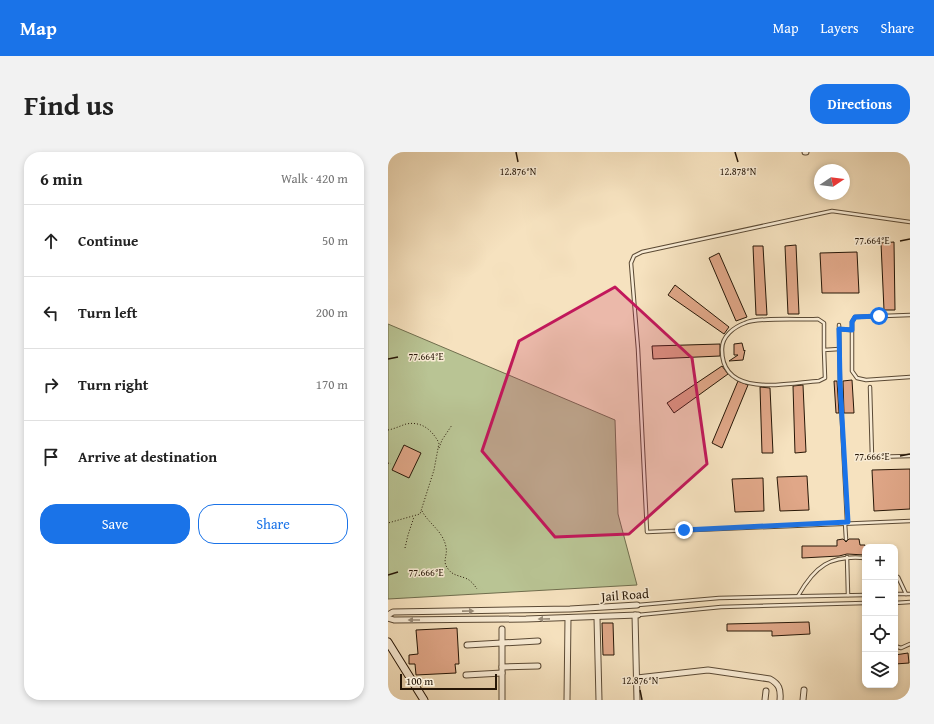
<!DOCTYPE html>
<meta charset="utf-8">
<style>
body{margin:0;font-family:"Gentium Book Plus",serif;background:#f2f2f2;color:#222}
.controls{position:absolute;right:12px;bottom:12px;display:grid;overflow:hidden;border-radius:8px;box-shadow:0 2px 6px #0003}
.controls button{width:36px;height:36px;display:grid;place-items:center;padding:0;border:0;border-bottom:1px solid #e0e0e0;background:#fff;color:#222;font:20px sans-serif}
.compass{position:absolute;left:426px;top:12px;width:36px;height:36px;border-radius:50%;background:#fff;box-shadow:0 2px 6px #0003;rotate:77deg}
.scale{position:absolute;left:12px;bottom:10px;width:97px;box-sizing:border-box;padding-left:4px;border:2px solid #271707;border-top:0;font-size:11px;line-height:14px;white-space:nowrap;color:#271707;-webkit-text-stroke:3px #f9ecd5;paint-order:stroke}
.stop{position:absolute;width:12px;height:12px;margin:-9px;border:3px solid #1a73e8;border-radius:50%;background:#fff}
.stop.end{background:#1a73e8;border-color:#fff;box-shadow:0 1px 4px #0008}
.list{margin:0;padding:0;list-style:none}
h2{display:flex;justify-content:space-between;align-items:center;height:52px;margin:0;padding:0 16px;font-size:17px}
h2 small{font-size:13px;font-weight:400;color:#767676}
.list li{display:grid;grid-template-columns:26px 1fr auto;gap:12px;align-items:center;box-sizing:border-box;height:72px;padding:0 16px;border-top:1px solid #e0e0e0}
.list b{display:block;font-size:15px;white-space:nowrap}
.list em{font-size:13px;font-style:normal;color:#767676}
.actions{display:flex;gap:8px;padding:12px 16px}
.actions a{flex:1;padding:9px 0;border:1px solid #1a73e8;border-radius:16px;text-align:center;font-size:14px;color:#1a73e8}
.actions .main{background:#1a73e8;color:#fff}
.icon{flex:none;width:22px;height:22px;fill:none;stroke:currentColor;stroke-width:2;stroke-linecap:round;stroke-linejoin:round}
.map{position:relative;flex:none;width:522px;height:548px;overflow:hidden;border-radius:16px}
header{display:flex;align-items:center;gap:24px;box-sizing:border-box;height:56px;padding:0 20px;background:#1a73e8;color:#fff}
header strong{font-size:19px}
nav{display:flex;gap:22px;margin-inline-start:auto;font-size:14px}
.intro{display:flex;align-items:center;justify-content:space-between;box-sizing:border-box;height:96px;padding:0 24px}
h1{margin:0;font-size:28px}
.button{padding:10px 18px;border-radius:16px;background:#1a73e8;color:#fff;font-size:14px;font-weight:700}
main{display:flex;gap:24px;padding:0 24px}
aside{flex:1;background:#fff;border-radius:16px;box-shadow:0 2px 6px #0003}
.map>svg:first-child{display:block}
</style>
<header>
<strong>Map</strong>
<nav><a>Map</a><a>Layers</a><a>Share</a></nav>
</header>
<div class="intro"><h1>Find us</h1><a class="button">Directions</a></div>
<main>
<aside>
<h2>6 min<small>Walk · 420 m</small></h2>
<ul class="list">
<li><svg class="icon" aria-label="ahead" viewBox="0 0 24 24"><path d="M12 20V5M6 11l6-6 6 6"/></svg><div><b>Continue</b></div><em>50 m</em></li>
<li><svg class="icon" aria-label="left" viewBox="0 0 24 24"><path d="M17 20v-9H6M10 6l-5 5 5 5"/></svg><div><b>Turn left</b></div><em>200 m</em></li>
<li><svg class="icon" aria-label="right" viewBox="0 0 24 24"><path d="M7 20v-9h11M14 6l5 5-5 5"/></svg><div><b>Turn right</b></div><em>170 m</em></li>
<li><svg class="icon" aria-label="arrive" viewBox="0 0 24 24"><path d="M6 21V4h12l-3 4 3 4H6"/></svg><div><b>Arrive at destination</b></div></li>
</ul>
<div class="actions"><a class="main">Save</a><a>Share</a></div>
</aside>
<div class="map">
<svg width="522" height="548" viewBox="0 0 522 548">
<rect width="100%" height="100%" fill="#f6e2bf"/>
<filter id="stains"><feTurbulence type="fractalNoise" baseFrequency=".005" numOctaves="4"/><feColorMatrix values="0 0 0 0 .2 0 0 0 0 .09 0 0 0 0 .02 0 0 0 .5 -.17"/></filter>
<radialGradient id="worn" r=".72"><stop offset=".6" stop-color="#630" stop-opacity="0"/><stop offset="1" stop-color="#630" stop-opacity=".3"/></radialGradient>
<!-- green -->
<path fill="#b9c494" stroke="#706e4e" d="M0,172l227,96 3,94 19,71 -249,14z"/>
<!-- building -->
<g fill="#e0a788" stroke="#271707">
<path d="M506,90l1,68h-11l-3,-67z"/>
<path d="M408,93l3,69h-11l-3,-68z"/>
<path d="M365,94h10l4,69h-11z"/>
<path d="M469,100l2,41h-37l-2,-40z"/>
<path d="M331,101l28,64 -11,4 -27,-63z"/>
<path d="M287,133l54,42 -5,7 -56,-39z"/>
<path d="M354,191l2,8 1,-1 -2,10 -14,1 9,-6h-4v-11z"/>
<path d="M332,192v12l-67,3 -1,-13z"/>
<path d="M334,214l6,8 -54,39 -7,-10z"/>
<path d="M464,228l2,33h-10l-1,-32z"/>
<path d="M350,229l10,4 -26,63 -10,-5z"/>
<path d="M446,229h3l2,32h-3z"/>
<path d="M415,233l3,67 -11,1 -2,-67z"/>
<path d="M372,235l10,1 3,65h-11z"/>
<path d="M16,293l17,8 -12,25 -17,-8z"/>
<path d="M522,317v40l-36,2 -2,-41z"/>
<path d="M419,324l2,34 -29,1 -3,-34z"/>
<path d="M375,326l1,33 -29,1 -3,-33z"/>
<path d="M455,387l3,3 3,-3h10l1,6h5v10l-18,-1 -8,2 -37,2v-12h35v-6z"/>
<path d="M421,470l1,12 -38,2v-5h-45v-7z"/>
<path d="M214,471h11l1,32h-11z"/>
<path d="M69,476l2,36h-4l1,9 -40,2 -1,-11h-6v-9l9,-1 -2,-24z"/>
<path d="M520,501l1,10 -14,1v-9z"/>
</g>
<g fill="none" stroke-linecap="round" stroke-linejoin="round">
<defs>
<g id="lane">
<path d="M522,70l-78,-11 -190,41 -8,4 -3,7 7,86 9,183 263,-11"/>
<path d="M522,163l-55,2 -3,5v49l5,7 9,2 44,-3"/>
<path d="M451,173l1,58 7,139"/>
<path d="M451,177l12,1"/>
<path d="M436,198v-27l-6,-4c-17,1 -61,-2 -73,4 -11,4 -23,13 -23,26 -1,50 65,34 97,32l6,-3 -1,-28 15,-1"/>
<path d="M482,235l2,70 38,-1"/>
<path d="M457,371l1,16"/>
<path d="M459,405l1,38"/>
<path d="M507,423l3,2 8,17"/>
<path d="M507,442h15"/>
<path d="M410,444c17,-30 32,-41 67,-38"/>
<path d="M507,451l15,-1"/>
<path d="M250,453l81,-7 146,-3"/>
<path d="M250,463l83,-8 144,-4"/>
<path d="M507,494l6,2 9,-4"/>
</g>
<g id="street">
<path d="M417,0h1"/>
<path d="M0,463l5,-3 177,-3 67,-4"/>
<path d="M247,463l2,85"/>
<path d="M0,466l6,2 132,-1 112,-4"/>
<path d="M209,466l2,82"/>
<path d="M114,477v71"/>
<path d="M79,493l71,-4"/>
<path d="M114,515l36,-1"/>
<path d="M78,523l36,-2"/>
<path d="M249,526l71,-8 62,9c9,5 11,10 10,21"/>
<path d="M179,548l1,-82"/>
<path d="M377,548l1,-9"/>
<path d="M415,548l1,-10"/>
</g>
<path id="secondary" d="M0,490l36,58"/>
</defs>
<!-- lane casing -->
<use href="#lane" stroke="#5b4a35" stroke-width="4.5"/>
<!-- street casing -->
<use href="#street" stroke="#5b4a35" stroke-width="7"/>
<!-- secondary casing -->
<use href="#secondary" stroke="#271707" stroke-width="9"/>
<!-- path -->
<g stroke="#271707" stroke-width="1" stroke-dasharray="1 2" stroke-linecap="butt">
<path d="M0,278c6,-1 12,-4 18,-6 16,-3 26,6 33,19l-5,27 -14,44 -32,9"/>
<path d="M51,296l3,-8 10,-15"/>
<path d="M0,311l3,1"/>
<path d="M34,359c7,13 21,20 24,36 2,10 -5,14 3,23 4,6 14,6 20,10 3,2 6,6 8,9"/>
<path d="M17,396l3,-13 6,-18"/>
</g>
<!-- lane -->
<use href="#lane" stroke="#f9ecd5" stroke-width="2.5"/>
<!-- street -->
<use href="#street" stroke="#f9ecd5" stroke-width="5"/>
<!-- secondary -->
<use href="#secondary" stroke="#f9ecd5" stroke-width="7"/>
</g>
<!-- one-way arrows -->
<defs><path id="oneway-solid" d="M-6-.8H1V-3.2L6.5 0L1 3.2V.8H-6Z"/></defs>
<g fill="#9a8c78">
<use href="#oneway-solid" transform="translate(80 459) rotate(-1)"/>
<use href="#oneway-solid" transform="translate(156 467) rotate(179)"/>
<use href="#oneway-solid" transform="translate(26 468) rotate(180)"/>
</g>
<g fill="none" stroke-linecap="round" stroke-linejoin="round">
<!-- route -->
<path stroke="#1a73e8" stroke-width="5" d="M296,378l164,-8 -8,-139 -1,-54 13,1v-8l3,-5 24,-1"/>
</g>
<!-- marked area -->
<path fill="#c2185b" fill-opacity="0.2" stroke="#c2185b" stroke-width="3" stroke-linejoin="round" d="M227,135l77,71 15,106 -78,70 -74,3 -73,-86 37,-110z"/>
<!-- ticks -->
<path fill="none" stroke="#271707" stroke-width="1.5" d="M128,0l2,10M347,0l3,10M512,89l10,-2M0,207l10,-2M512,304l10,-2M0,423l10,-3M252,538l2,10"/>
<g text-anchor="middle" dominant-baseline="central" stroke-width="3" stroke-linejoin="round" paint-order="stroke">
<!-- street labels -->
<g font-size="13" fill="#271707" stroke="#f9ecd5">
<text transform="translate(237 443) rotate(-4)">Jail Road</text>
</g>
</g>
<g font-size="10" text-anchor="middle" fill="#271707" stroke="#f9ecd5" stroke-width="3" stroke-linejoin="round" paint-order="stroke">
<text x="130" y="23">12.876°N</text>
<text x="350" y="23">12.878°N</text>
<text x="484" y="92">77.664°E</text>
<text x="38" y="208">77.664°E</text>
<text x="484" y="308">77.666°E</text>
<text x="38" y="424">77.666°E</text>
<text x="252" y="532">12.876°N</text>
</g>
<rect width="100%" height="100%" filter="url(#stains)"/>
<rect width="100%" height="100%" fill="url(#worn)"/>
</svg>
<div class="controls">
<button>+</button>
<button>−</button>
<button><svg class="icon" aria-label="locate" viewBox="0 0 24 24"><circle cx="12" cy="12" r="6"/><path d="M12 2v4M12 18v4M2 12h4M18 12h4"/></svg></button>
<button><svg class="icon" aria-label="layers" viewBox="0 0 24 24"><path d="M12 4l9 5-9 5-9-5zM3 14l9 5 9-5"/></svg></button>
</div>
<svg class="compass" viewBox="-18 -18 36 36"><path d="M0-13l5 13h-10z" fill="#e53935"/><path d="M0 13l5-13h-10z" fill="#767676"/></svg>
<div class="scale">100 m</div>
<div class="stop" style="left:491px;top:164px"></div>
<div class="stop end" style="left:296px;top:378px"></div>
</div>
</main>
